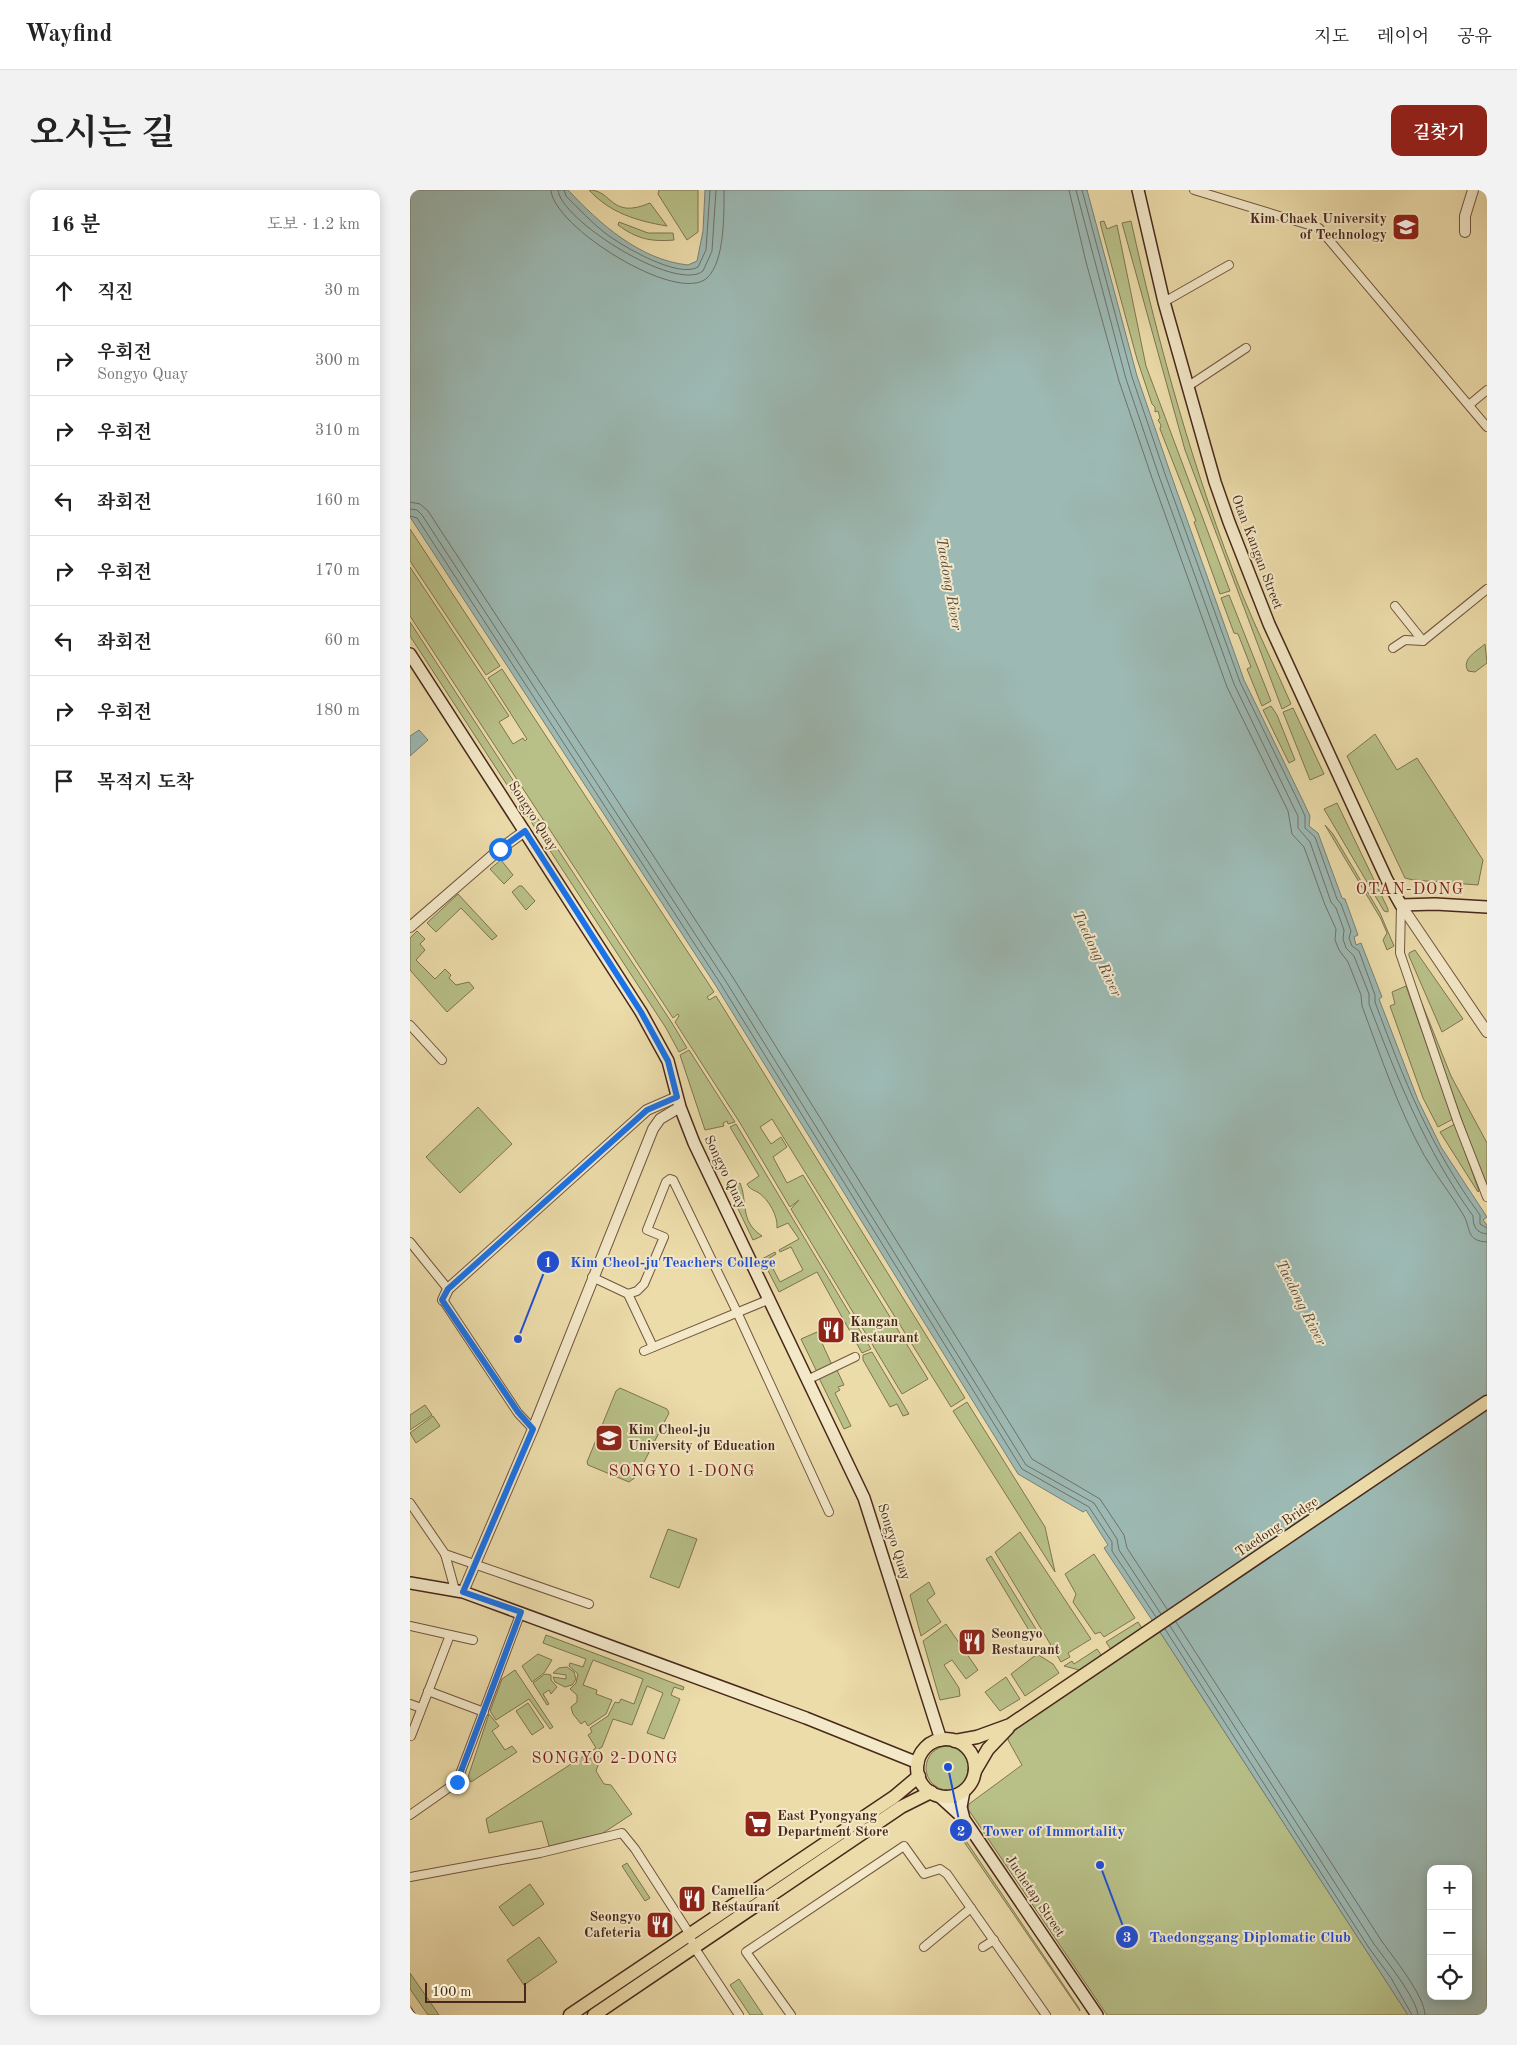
<!DOCTYPE html>
<html lang="ko">
<meta charset="utf-8">
<style>
body{margin:0;font-family:"Old Standard TT","Noto Serif KR",serif;background:#f2f2f2;color:#222}
.controls{position:absolute;right:15px;bottom:15px;display:grid;overflow:hidden;border-radius:10px;box-shadow:0 2px 12px #0003}
.controls button{width:45px;height:45px;display:grid;place-items:center;padding:0;border:0;border-bottom:1px solid #e0e0e0;background:#fff;color:#222;font:25px sans-serif}
.scale{position:absolute;left:15px;bottom:12px;width:101px;box-sizing:border-box;padding-left:5px;border:2px solid #48281c;border-top:0;font-size:14px;line-height:18px;white-space:nowrap;color:#48281c;-webkit-text-stroke:4px #f3e8c8;paint-order:stroke}
.stop{position:absolute;width:15px;height:15px;margin:-11px;border:4px solid #1a73e8;border-radius:50%;background:#fff}
.stop.end{background:#1a73e8;border-color:#fff;box-shadow:0 1px 5px #0008}
.list{margin:0;padding:0;list-style:none}
h2{display:flex;justify-content:space-between;align-items:center;height:65px;margin:0;padding:0 20px;font-size:21px}
h2 small{font-size:16px;font-weight:400;color:#767676}
.list li{display:grid;grid-template-columns:32px 1fr auto;gap:15px;align-items:center;box-sizing:border-box;height:70px;padding:0 20px;border-top:1px solid #e0e0e0}
.list b{display:block;font-size:19px;white-space:nowrap}
.list p{margin:0;font-size:16px;white-space:nowrap;color:#767676}
.list em{font-size:16px;font-style:normal;color:#767676}
.icon{flex:none;width:28px;height:28px;fill:none;stroke:currentColor;stroke-width:2;stroke-linecap:round;stroke-linejoin:round}
.map{position:relative;flex:none;width:1077px;height:1825px;overflow:hidden;border-radius:10px}
header{display:flex;align-items:center;gap:30px;box-sizing:border-box;height:70px;padding:0 25px;background:#fff;border-bottom:1px solid #e0e0e0}
header strong{font-size:24px}
nav{display:flex;gap:28px;margin-inline-start:auto;font-size:18px}
.intro{display:flex;align-items:center;justify-content:space-between;box-sizing:border-box;height:120px;padding:0 30px}
h1{margin:0;font-size:35px}
.button{padding:12px 22px;border-radius:10px;background:#8f2418;color:#fff;font-size:18px;font-weight:700}
main{display:flex;gap:30px;padding:0 30px}
aside{flex:1;background:#fff;border-radius:10px;box-shadow:0 2px 12px #0003}
.map>svg:first-child{display:block}
</style>
<header>
<strong>Wayfind</strong>
<nav><a>지도</a><a>레이어</a><a>공유</a></nav>
</header>
<div class="intro"><h1>오시는 길</h1><a class="button">길찾기</a></div>
<main>
<aside>
<h2>16 분<small>도보 · 1.2 km</small></h2>
<ul class="list">
<li><svg class="icon" aria-label="ahead" viewBox="0 0 24 24"><path d="M12 20V5M6 11l6-6 6 6"/></svg><div><b>직진</b></div><em>30 m</em></li>
<li><svg class="icon" aria-label="right" viewBox="0 0 24 24"><path d="M7 20v-9h11M14 6l5 5-5 5"/></svg><div><b>우회전</b><p>Songyo Quay</p></div><em>300 m</em></li>
<li><svg class="icon" aria-label="right" viewBox="0 0 24 24"><path d="M7 20v-9h11M14 6l5 5-5 5"/></svg><div><b>우회전</b></div><em>310 m</em></li>
<li><svg class="icon" aria-label="left" viewBox="0 0 24 24"><path d="M17 20v-9H6M10 6l-5 5 5 5"/></svg><div><b>좌회전</b></div><em>160 m</em></li>
<li><svg class="icon" aria-label="right" viewBox="0 0 24 24"><path d="M7 20v-9h11M14 6l5 5-5 5"/></svg><div><b>우회전</b></div><em>170 m</em></li>
<li><svg class="icon" aria-label="left" viewBox="0 0 24 24"><path d="M17 20v-9H6M10 6l-5 5 5 5"/></svg><div><b>좌회전</b></div><em>60 m</em></li>
<li><svg class="icon" aria-label="right" viewBox="0 0 24 24"><path d="M7 20v-9h11M14 6l5 5-5 5"/></svg><div><b>우회전</b></div><em>180 m</em></li>
<li><svg class="icon" aria-label="arrive" viewBox="0 0 24 24"><path d="M6 21V4h12l-3 4 3 4H6"/></svg><div><b>목적지 도착</b></div></li>
</ul>
</aside>
<div class="map">
<svg width="1077" height="1825" viewBox="0 0 1077 1825">
<rect width="100%" height="100%" fill="#ecdcaa"/>
<filter id="stains"><feTurbulence type="fractalNoise" baseFrequency=".004" numOctaves="4"/><feColorMatrix values="0 0 0 0 .2 0 0 0 0 .09 0 0 0 0 .02 0 0 0 .5 -.17"/></filter>
<radialGradient id="worn" r=".72"><stop offset=".6" stop-color="#630" stop-opacity="0"/><stop offset="1" stop-color="#630" stop-opacity=".3"/></radialGradient>
<!-- green -->
<g fill="#b8c088" stroke="#807452">
<path d="M179,0c24,0 21,30 61,13l17,23c-30,-5 -57,-13 -78,-36z"/>
<path d="M249,0h39v42l-11,8 -29,-46z"/>
<path d="M694,31l3,8 10,-4 29,141 84,225 -10,3 -26,-72 2,-1 -36,-92 1,-4 -3,-5 2,-2 -2,-7 -3,1v-5l-3,-3 -15,-45 -35,-129 -2,-8z"/>
<path d="M721,31c28,126 63,252 111,373 15,37 33,73 49,110l-9,5 -97,-259 -63,-227z"/>
<path d="M209,32l29,11h25l1,7c-23,2 -37,-1 -56,-15z"/>
<path d="M0,339l90,137 -14,9 -76,-114z"/>
<path d="M0,377l99,149 -10,6 14,22 10,-6 2,3 2,-2 -39,-61 14,-9 212,323 -7,5 2,3 7,-4 249,402 -14,9 -179,-288 -12,8 11,17 10,-7 6,10 -14,10 14,26 16,-8 125,204 -26,15 -111,-185 8,-9 -9,7 -50,-84 -65,-101 4,-6 -1,-2 -5,4 -263,-402z"/>
<path d="M819,405l42,106 -9,5 -15,-37 4,-2 -13,-33 -4,-1 -13,-35z"/>
<path d="M0,432l125,192 -7,3 -118,-181z"/>
<path d="M1075,454l2,19 -12,9 -7,-1c-7,-12 9,-20 17,-27z"/>
<path d="M861,516l6,9 18,45 -6,3 -26,-53z"/>
<path d="M883,518l31,66 -14,6 -27,-68z"/>
<path d="M965,544l22,36 20,-12 66,102 -5,25 -65,-5 -8,-2 -58,-122z"/>
<path d="M927,613l51,106v3l-4,-1 -60,-102z"/>
<path d="M126,626l136,207 15,25 -8,4 -13,-24 -136,-208z"/>
<path d="M915,635l8,9 47,79 14,33 -7,4 -4,-10 4,-7 -6,-14z"/>
<path d="M91,670l12,15 -9,9 -14,-15z"/>
<path d="M109,696h3l13,15 -9,9 -14,-18z"/>
<path d="M48,704l39,42 -5,4 -31,-32 -25,24 -9,-9z"/>
<path d="M7,741l8,8 -5,5 5,6 -9,10 19,19 10,-10 6,6 -2,3 7,7 13,-3 5,6 -27,24 -37,-42v-32z"/>
<path d="M1005,760l48,69 -21,13 -33,-76v-3z"/>
<path d="M997,776l44,110 36,67v48z"/>
<path d="M996,796l47,133 -15,8 -15,-29 -33,-92 5,-2 -3,-12z"/>
<path d="M279,860l46,72 -7,2 -1,-3 -4,2 1,3 -19,4 -25,-75z"/>
<path d="M68,917l34,37 -52,49 -34,-36z"/>
<path d="M326,934l135,225 -9,4 -45,-81 -38,20 -17,-33 13,-7 1,2 -8,5 12,23 23,-12 -12,-23 -11,5 -1,-2 20,-11 -11,-16 -11,5c1,-12 -8,-28 -18,-35 -5,-3 -10,-4 -12,-9l12,-8 -29,-49z"/>
<path d="M1045,934l24,67 -1,1 -38,-60z"/>
<path d="M330,993c8,18 -1,38 22,53l-9,4 -25,-52z"/>
<path d="M407,1142l15,33 -15,7 -16,-33z"/>
<path d="M462,1162l37,62 -6,2 -6,-12 -7,3 -27,-47v-5z"/>
<path d="M426,1178l8,17 -6,2 2,3 -5,3 16,33 -7,3 -26,-53z"/>
<path d="M210,1198l47,21 2,4 -32,63 -8,6 -41,-17 -1,-3 29,-71z"/>
<path d="M557,1212l78,125 10,45 -102,-161z"/>
<path d="M15,1215l7,10 -22,15v-15z"/>
<path d="M23,1226l7,10 -24,17 -6,-10z"/>
<path d="M258,1339l29,10 -18,49 -29,-11z"/>
<path d="M610,1342l71,107 -23,14 2,4 -9,5 -66,-110z"/>
<path d="M684,1364l41,64 -31,19 -4,-5 -5,2 -22,-32 3,-8 -11,-20z"/>
<path d="M581,1366l48,78 -6,3 -47,-78z"/>
<path d="M519,1392l6,12 -8,6 14,22 -20,14 -11,-41z"/>
<path d="M728,1432l11,17 11,-7 248,383h-301l-139,-206 1,-5 53,-39 -14,-25 1,-6 109,-74 -12,-18z"/>
<path d="M536,1434l32,46 -12,9 -14,-19 -8,5 15,23 1,8 -20,4 -17,-59z"/>
<path d="M136,1445l138,52 -1,3 -9,-3 -3,8 9,4 -16,40 -17,-6 16,-40 -16,-7 -15,39 -19,-6 -11,28 -16,10 2,3 7,-4 6,1 -5,14 8,13 7,1 21,29 -29,19 -54,13 -7,-25 -53,12 -3,-14 110,-71 -8,-13 4,-3 -2,-4 18,-12 7,-14 4,1 2,-4 13,5 9,-25 -50,-19 -10,25 14,5 -1,4 16,6 -6,14 -18,12 -3,-5 -4,3 -8,-10 -2,-7 6,-5v-7l-7,-6 6,-6 2,-9 -9,-8 1,-3 13,4 3,-8 -43,-16z"/>
<path d="M687,1459l5,7 -23,14 -15,-4 8,-5 2,3z"/>
<path d="M128,1464l14,6 -8,13 -12,9 -10,-16z"/>
<path d="M627,1464l16,10 6,9 -34,23 -14,-22z"/>
<path d="M157,1477l7,5 2,7 -4,6 -7,2 -10,-5 -2,-5 13,2v-4l-13,-2 6,-5z"/>
<path d="M105,1480l38,57 -3,2 -21,-30 -33,21 -6,-9 12,-32z"/>
<path d="M135,1484l6,1v5l6,7 -6,7 -2,-4 -6,4 6,10 -2,1 -14,-22z"/>
<path d="M596,1487l14,22 -20,12 -15,-19z"/>
<path d="M118,1513l16,24 -12,8 -16,-24z"/>
<path d="M79,1524l10,12 -7,5 13,19 7,-4 5,6 -46,30 -3,-5z"/>
<circle cx="538" cy="1578" r="22"/>
<path d="M552,1645l117,173 1,3 -120,-175z"/>
<path d="M217,1673l23,35 -5,3 -23,-35z"/>
<path d="M120,1694l14,20 -31,22 -14,-19z"/>
<path d="M129,1747l18,25 -33,23 -17,-25z"/>
<path d="M0,1783l29,42h-11l-18,-26z"/>
<path d="M329,1789l24,36h-13l-20,-30z"/>
</g>
<!-- water -->
<g fill="#9cb9b3" stroke="#7a7f77" fill-rule="evenodd">
<path d="M0,0h158c32,34 72,70 120,75l9,-4 6,-30 2,-41h382l50,186 33,96 74,208 60,123 6,13 -1,10 9,7 24,65 3,1 13,36 -4,2 2,8 5,-2 21,54 -3,2 39,101 23,47 46,70 -4,3 4,5v790h-79l-248,-383 -56,-84 4,-3 -22,-35 -3,2 -65,-38 -302,-488 -306,-469zM1021,1679h37v127h-37z"/>
<path d="M9,540l9,10 -18,16v-20z"/>
</g>
<g fill="none" stroke-linecap="round" stroke-linejoin="round">
<!-- shore -->
<g stroke="#727068" stroke-width="1">
<path d="M141,0c1,36 126,115 156,88 18,-17 17,-64 17,-88"/>
<path d="M148,0c2,30 118,103 145,81l9,-20 4,-61"/>
<path d="M154,0l2,6c13,13 25,26 39,37 17,13 73,46 93,34l8,-17 4,-60"/>
<path d="M659,0l17,72 33,119 33,97 75,209 61,124 4,23 12,13 21,58 11,24 -1,11 4,10 9,12 13,33 1,11c19,51 36,102 62,149 12,21 28,40 40,61 7,13 2,25 23,26"/>
<path d="M666,0l50,189 33,97 75,208 60,124 4,8v12l12,14 21,60 5,6 8,22 -1,9 3,9 8,8 15,38v10c29,76 56,145 104,212 0,10 3,17 14,18"/>
<path d="M672,0l50,187 33,97 75,208 60,123 5,11v12l10,9 22,62 4,5 10,27 -2,7 3,8 7,5 16,44v7c29,78 55,145 105,213v9l7,4"/>
<path d="M0,312l10,2 8,7 304,465 300,483 68,40 24,36 3,13 40,61"/>
<path d="M0,319l7,1 5,5 303,465 301,485 68,38 23,36 2,11 42,64"/>
<path d="M0,326l7,2 303,465 302,486 67,38 23,35v9l44,66"/>
<path d="M766,1432l205,318c11,16 44,56 44,75"/>
<path d="M760,1436l204,318c11,15 43,55 44,71"/>
<path d="M755,1439l204,319 22,30 21,37"/>
</g>
<defs>
<g id="minor">
<path d="M784,0l125,38 168,199"/>
<path d="M754,112l65,-37"/>
<path d="M777,197l59,-39"/>
<path d="M1059,215l18,-15"/>
<path d="M985,416l28,35"/>
<path d="M983,458l12,-8 18,1 64,-52"/>
<path d="M991,715l-1,48 57,167 30,77"/>
<path d="M0,835l32,35"/>
<path d="M0,1052l38,47"/>
<path d="M182,1087l36,17 9,-3 7,-7 20,-47 -17,-7 19,-48 4,-3 3,1 64,132 92,200"/>
<path d="M218,1104l25,53"/>
<path d="M33,1110l75,113 15,16"/>
<path d="M234,1161l126,-52"/>
<path d="M397,1190l48,-23"/>
<path d="M0,1313l35,51 10,36"/>
<path d="M35,1364l144,50"/>
<path d="M0,1436l63,14"/>
<path d="M18,1501l56,21"/>
<path d="M0,1514l11,4"/>
<path d="M1,1546l39,-101"/>
<path d="M0,1625l47,-33 64,-170"/>
<path d="M0,1687l130,-24 82,-20 13,16 54,84 5,14 45,68"/>
<path d="M514,1757l47,-39"/>
<path d="M573,1757l11,-7"/>
<path d="M381,1825l-45,-63 158,-106 20,28 16,-5 7,5 99,141"/>
</g>
<g id="tertiary">
<path d="M1055,42v-16l8,-26"/>
<path d="M991,715l86,127"/>
<path d="M0,737l90,-78 25,-18"/>
<path d="M33,1110l5,-11 199,-179 30,-13"/>
<path d="M53,1402l70,-163 120,-300 7,-10 20,-12"/>
</g>
<g id="secondary">
<path d="M728,0l26,112 51,180 14,40 40,102 118,256 14,25 34,-1 52,3"/>
<path d="M0,464l231,358 27,49 12,46 14,36 170,355 77,242"/>
<path d="M0,1393l53,9 343,126 112,45"/>
<path d="M554,1601l-3,16 3,12 133,196"/>
<path d="M529,1606l23,21"/>
</g>
<g id="primary">
<circle cx="536" cy="1578" r="29"/>
<path d="M545,1551l22,-4 33,-12 477,-323"/>
<path d="M565,1581l13,-22 20,-21"/>
<path d="M160,1825l324,-218 25,-21"/>
<path d="M184,1825l307,-208 30,-15"/>
</g>
</defs>
<!-- minor casing -->
<use href="#minor" stroke="#715540" stroke-width="10"/>
<!-- tertiary casing -->
<use href="#tertiary" stroke="#715540" stroke-width="12"/>
<!-- secondary casing -->
<use href="#secondary" stroke="#48281c" stroke-width="14"/>
<!-- primary casing -->
<use href="#primary" stroke="#48281c" stroke-width="15"/>
<!-- minor -->
<use href="#minor" stroke="#f3e8c8" stroke-width="8"/>
<!-- tertiary -->
<use href="#tertiary" stroke="#f3e8c8" stroke-width="10"/>
<!-- secondary -->
<use href="#secondary" stroke="#f3e8c8" stroke-width="11"/>
<!-- primary -->
<use href="#primary" stroke="#ecdcaa" stroke-width="12"/>
<!-- tram -->
<path stroke="#48281c" stroke-width="1" d="M0,1816l6,9"/>
</g>
<g fill="none" stroke-linecap="round" stroke-linejoin="round">
<!-- route -->
<path stroke="#1a73e8" stroke-width="6" d="M47,1592l64,-170 -58,-20 70,-163 -15,-17 -76,-112 6,-11 199,-179 30,-13 -9,-36 -27,-49 -116,-181 -25,18"/>
</g>
<!-- icons -->
<defs>
<symbol id="university-square" viewBox="-11 -11 22 22"><rect x="-9" y="-9" width="18" height="18" rx="4" fill="#8f2418" stroke="#f3e8c8"/><path d="M0-5L7-2L0 1L-7-2ZM-4 1L0 2.5L4 1V4Q0 6-4 4Z" fill="#fff"/></symbol>
<symbol id="restaurant-square" viewBox="-11 -11 22 22"><rect x="-9" y="-9" width="18" height="18" rx="4" fill="#8f2418" stroke="#f3e8c8"/><path d="M-5-6h1v4h1v-4h1v4h1v-4h1v5L-1.5 .5V6h-2V.5L-5-1ZM5-6V6H3V1.5H1.5Q1.5-4 5-6Z" fill="#fff"/></symbol>
<symbol id="supermarket-square" viewBox="-11 -11 22 22"><rect x="-9" y="-9" width="18" height="18" rx="4" fill="#8f2418" stroke="#f3e8c8"/><path d="M-6-5.5h2.5l.6 2H6L4.5 2H-2.5L-4.4-4H-6ZM-1.5 3.2a1.3 1.3 0 1 0 .1 0ZM3 3.2a1.3 1.3 0 1 0 .1 0Z" fill="#fff"/></symbol>
</defs>
<g fill-rule="evenodd">
<use href="#university-square" x="980" y="21" width="32" height="32"/>
<use href="#restaurant-square" x="405" y="1124" width="32" height="32"/>
<use href="#university-square" x="183" y="1232" width="32" height="32"/>
<use href="#restaurant-square" x="546" y="1436" width="32" height="32"/>
<use href="#supermarket-square" x="332" y="1618" width="32" height="32"/>
<use href="#restaurant-square" x="266" y="1693" width="32" height="32"/>
<use href="#restaurant-square" x="234" y="1719" width="32" height="32"/>
</g>
<g text-anchor="middle" dominant-baseline="central" stroke-width="4" stroke-linejoin="round" paint-order="stroke">
<!-- poi labels -->
<g font-size="14" font-weight="bold" fill="#48281c" stroke="#f3e8c8" text-anchor="start">
<text x="977" y="29" text-anchor="end">Kim Chaek University<tspan x="977" dy="16">of Technology</tspan></text>
<text x="440" y="1132">Kangan<tspan x="440" dy="16">Restaurant</tspan></text>
<text x="218" y="1240">Kim Cheol-ju<tspan x="218" dy="16">University of Education</tspan></text>
<text x="581" y="1444">Seongyo<tspan x="581" dy="16">Restaurant</tspan></text>
<text x="367" y="1626">East Pyongyang<tspan x="367" dy="16">Department Store</tspan></text>
<text x="301" y="1701">Camellia<tspan x="301" dy="16">Restaurant</tspan></text>
<text x="231" y="1727" text-anchor="end">Seongyo<tspan x="231" dy="16">Cafeteria</tspan></text>
</g>
<!-- street labels -->
<g font-size="14" fill="#48281c" stroke="#f3e8c8">
<text transform="translate(847 362) rotate(69)">Otan Kangan Street</text>
<text transform="translate(123 626) rotate(57)">Songyo Quay</text>
<text transform="translate(315 982) rotate(64)">Songyo Quay</text>
<text transform="translate(867 1337) rotate(-34)">Taedong Bridge</text>
<text transform="translate(484 1352) rotate(72)">Songyo Quay</text>
<text transform="translate(625 1706) rotate(56)">Juchetap Street</text>
</g>
<!-- water labels -->
<g font-size="15" font-style="italic" fill="#5d4c42" stroke="#f3e8c8">
<text transform="translate(538 394) rotate(80)">Taedong River</text>
<text transform="translate(686 764) rotate(64)">Taedong River</text>
<text transform="translate(890 1113) rotate(63)">Taedong River</text>
</g>
<!-- quarter labels -->
<g font-size="16" letter-spacing="1" fill="#7a1f14" stroke="#f3e8c8">
<text x="1000" y="700">OTAN-DONG</text>
<text x="272" y="1282">SONGYO 1-DONG</text>
<text x="195" y="1569">SONGYO 2-DONG</text>
</g>
</g>
<!-- callouts -->
<path fill="none" stroke="#1d4ed8" stroke-width="2" d="M108 1149L138 1072M538 1577L551 1640M690 1675L717 1747"/>
<g fill="#1d4ed8" stroke="#f3e8c8" stroke-width="2">
<circle cx="108" cy="1149" r="5"/>
<circle cx="538" cy="1577" r="5"/>
<circle cx="690" cy="1675" r="5"/>
<circle cx="138" cy="1072" r="12"/>
<circle cx="551" cy="1640" r="12"/>
<circle cx="717" cy="1747" r="12"/>
</g>
<g font-size="15" text-anchor="middle" font-weight="bold" fill="#fff">
<text x="138" y="1077">1</text>
<text x="551" y="1646">2</text>
<text x="717" y="1752">3</text>
</g>
<g font-size="15" text-anchor="middle" font-weight="bold" fill="#1d4ed8" stroke="#f3e8c8" stroke-width="4" stroke-linejoin="round" paint-order="stroke">
<text x="263" y="1077">Kim Cheol-ju Teachers College</text>
<text x="644" y="1646">Tower of Immortality</text>
<text x="840" y="1752">Taedonggang Diplomatic Club</text>
</g>
<rect width="100%" height="100%" filter="url(#stains)"/>
<rect width="100%" height="100%" fill="url(#worn)"/>
</svg>
<div class="controls">
<button>+</button>
<button>−</button>
<button><svg class="icon" aria-label="locate" viewBox="0 0 24 24"><circle cx="12" cy="12" r="6"/><path d="M12 2v4M12 18v4M2 12h4M18 12h4"/></svg></button>
</div>
<div class="scale">100 m</div>
<div class="stop" style="left:90px;top:659px"></div>
<div class="stop end" style="left:47px;top:1592px"></div>
</div>
</main>
